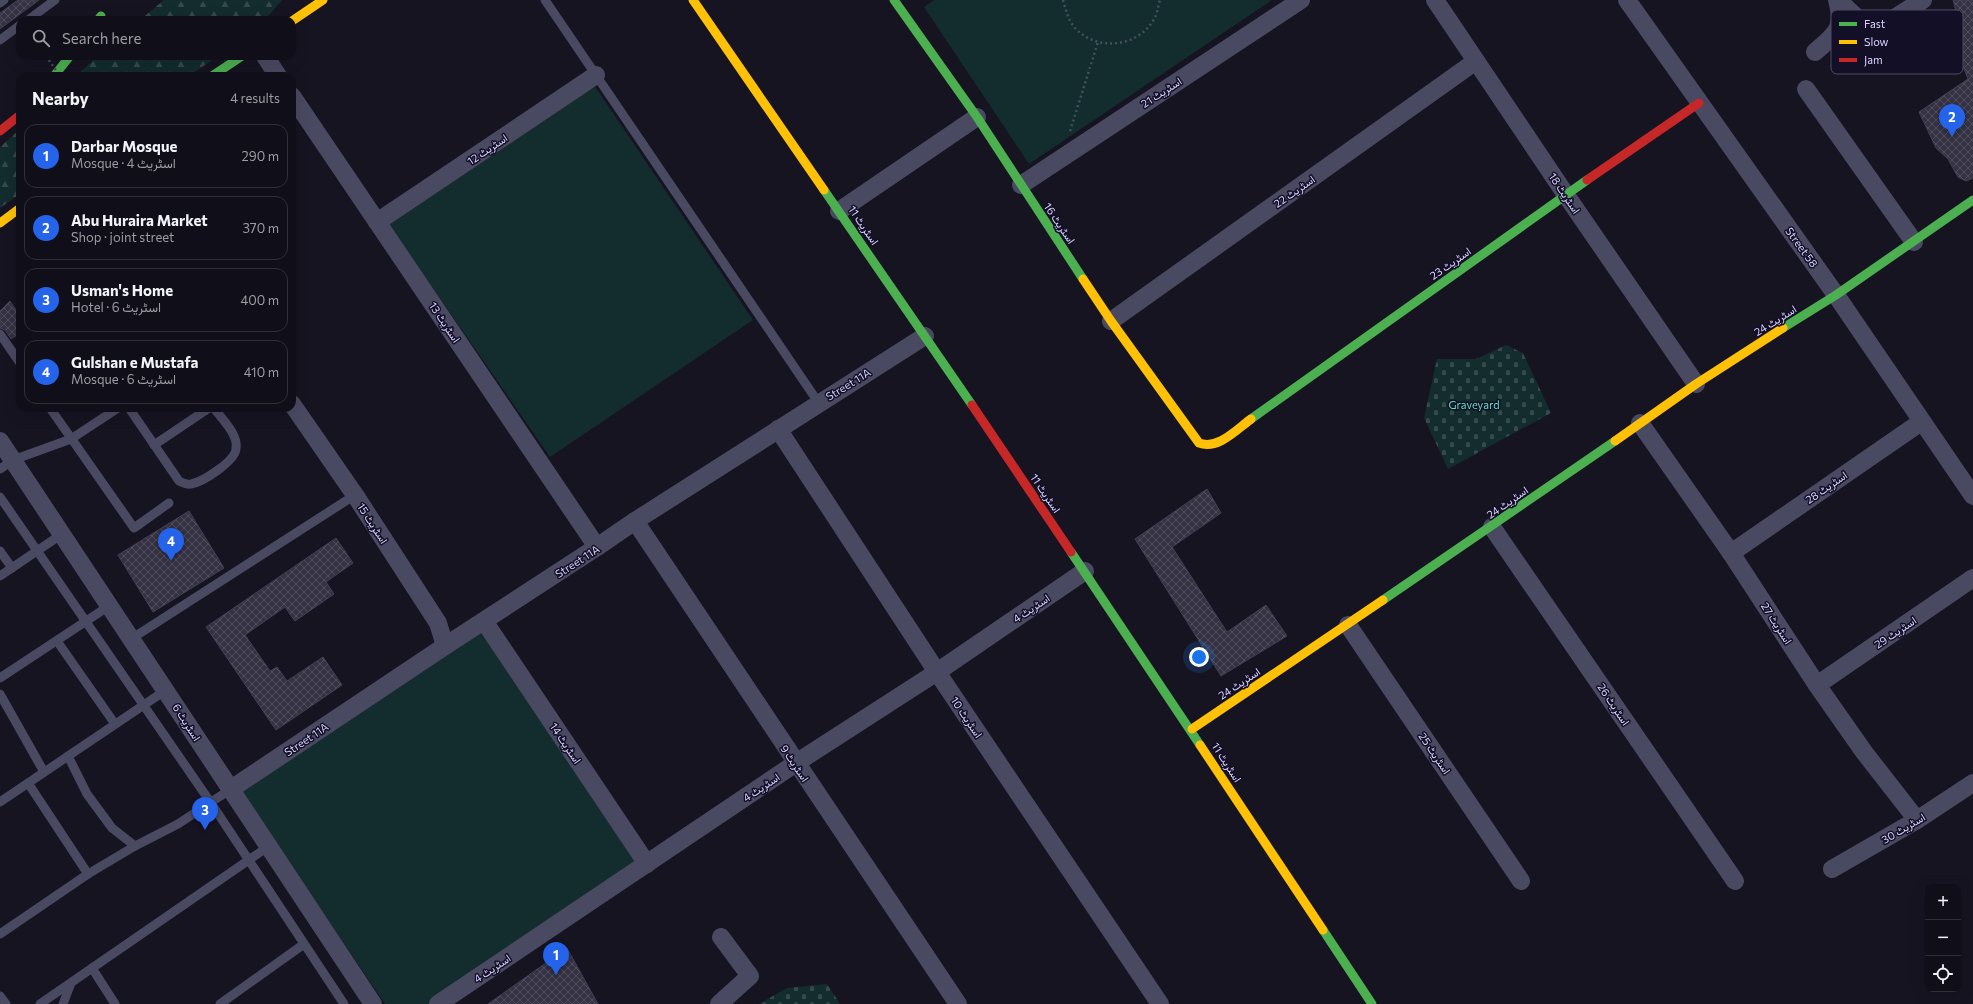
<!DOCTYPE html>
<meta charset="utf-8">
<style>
body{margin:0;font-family:Commissioner,Vazirmatn,sans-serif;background:#1e1d26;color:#f1f3f6}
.controls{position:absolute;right:12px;bottom:12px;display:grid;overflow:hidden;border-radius:8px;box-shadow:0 4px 16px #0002}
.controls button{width:36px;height:36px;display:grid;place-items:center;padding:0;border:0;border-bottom:1px solid #302f38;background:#100f19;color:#f1f3f6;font:20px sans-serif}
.you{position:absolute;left:1199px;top:657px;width:14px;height:14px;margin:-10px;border:3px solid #fff;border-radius:50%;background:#1a73e8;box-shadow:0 0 0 6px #1a73e833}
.badge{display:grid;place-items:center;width:26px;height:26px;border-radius:50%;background:#2563eb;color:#fff;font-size:13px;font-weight:700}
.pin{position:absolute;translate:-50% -33px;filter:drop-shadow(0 1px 2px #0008)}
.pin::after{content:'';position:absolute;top:21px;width:14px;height:12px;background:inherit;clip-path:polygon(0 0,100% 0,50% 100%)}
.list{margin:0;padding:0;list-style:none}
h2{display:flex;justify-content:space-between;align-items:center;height:52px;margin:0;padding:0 16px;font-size:17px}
h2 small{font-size:13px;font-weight:400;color:#9c9ca2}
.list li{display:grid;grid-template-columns:26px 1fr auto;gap:12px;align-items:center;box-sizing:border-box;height:64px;margin:0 8px 8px;padding:0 8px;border:1px solid #302f38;border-radius:12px}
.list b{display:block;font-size:15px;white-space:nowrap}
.list p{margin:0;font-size:13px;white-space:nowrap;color:#9c9ca2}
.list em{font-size:13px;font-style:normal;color:#9c9ca2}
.icon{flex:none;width:22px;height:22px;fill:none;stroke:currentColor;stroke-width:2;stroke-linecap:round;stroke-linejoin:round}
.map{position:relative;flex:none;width:1973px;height:1004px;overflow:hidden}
.search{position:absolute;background:#100f19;box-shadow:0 4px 16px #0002;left:16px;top:16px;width:280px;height:44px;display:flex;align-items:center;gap:10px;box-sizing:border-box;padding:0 14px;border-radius:12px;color:#9c9ca2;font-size:15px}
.panel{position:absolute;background:#100f19;box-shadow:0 4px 16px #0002;left:16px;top:72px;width:280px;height:340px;border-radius:12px}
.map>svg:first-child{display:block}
</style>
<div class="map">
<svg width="1973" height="1004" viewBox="0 0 1973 1004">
<defs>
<pattern id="forest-firs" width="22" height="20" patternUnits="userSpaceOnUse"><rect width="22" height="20" fill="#132c2d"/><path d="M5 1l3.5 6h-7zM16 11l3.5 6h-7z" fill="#354a4c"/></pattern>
<pattern id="cemetery-stones" width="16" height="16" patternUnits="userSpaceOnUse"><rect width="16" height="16" fill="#132c2d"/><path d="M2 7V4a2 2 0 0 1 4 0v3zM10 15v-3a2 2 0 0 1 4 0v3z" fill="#354a4c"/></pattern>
<pattern id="building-cross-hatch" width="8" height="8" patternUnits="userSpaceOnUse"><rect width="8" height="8" fill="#343243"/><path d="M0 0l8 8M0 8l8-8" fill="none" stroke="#514f5f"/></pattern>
</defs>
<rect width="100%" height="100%" fill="#161421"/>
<!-- forest -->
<g fill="url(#forest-firs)">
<path d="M164,0h118l-17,20h-125z"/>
<path d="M98,56h120l-29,20h-113z"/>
<path d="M20,129v65l-20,14v-61z"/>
</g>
<!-- cemetery -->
<g fill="url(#cemetery-stones)">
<path d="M1506,345l17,8 28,60 -103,56 -24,-51 13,-59h39z"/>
<path d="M827,984l13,20h-81l28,-16z"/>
</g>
<!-- park -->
<g fill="#132c2d">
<path d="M934,0h338l-243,164 -105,-157z"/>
<path d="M594,85l159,235 -203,137 -163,-235z"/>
<path d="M484,621l163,243 -209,140h-53l-146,-216z"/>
</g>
<!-- building -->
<g fill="url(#building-cross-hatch)" stroke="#433f54">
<path d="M18,0h21l-39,29v-16z"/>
<path d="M1953,0h20v178l-7,3 -8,-4 -10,-18 -12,-11 -17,-36 49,-33 -20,-51 10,-9z"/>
<path d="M10,301l10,15v17l-9,6 -6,-9 -5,-2v-17z"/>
<path d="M1207,489l14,24 -49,34 55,85 39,-27 21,31 -66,40 -86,-137z"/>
<path d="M189,511l35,57 -71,44 -35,-57z"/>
<path d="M336,538l17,25 -27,19 8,12 -39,27 -10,-14 -40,28 25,36 7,-4 10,14 36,-24 19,28 -66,45 -70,-103z"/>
<path d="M567,948l31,56h-110z"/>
</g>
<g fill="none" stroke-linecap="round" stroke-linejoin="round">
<!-- path -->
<g stroke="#44505f" stroke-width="2.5" stroke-dasharray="2 3" stroke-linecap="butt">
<path d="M1063,0c3,10 5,20 12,28 23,25 67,19 81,-13 2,-5 2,-10 4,-15"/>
<path d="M1070,131l28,-89"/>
</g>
<!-- lane -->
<g stroke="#4a4962" stroke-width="9">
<path d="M545,0l273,402"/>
<path d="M0,3l4,-3"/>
<path d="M28,20l27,-20"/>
<path d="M0,40l20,-15"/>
<path d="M0,334l20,29"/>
<path d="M50,408l84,120 35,-25"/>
<path d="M129,408l50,73c4,2 8,4 12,3 12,-2 44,-23 45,-35 3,-14 -14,-30 -22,-41"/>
<path d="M154,445l55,-37"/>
<path d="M0,469l13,-9 58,-21 47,-31"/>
<path d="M0,497l211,306 133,201"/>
<path d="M0,551l12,17"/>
<path d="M0,576l62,-42"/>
<path d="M131,639l224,-144"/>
<path d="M57,641l58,83"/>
<path d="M0,678l109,-72"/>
<path d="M0,694l44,78"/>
<path d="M68,756l19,38 25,34 23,18"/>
<path d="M28,783l60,91"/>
<path d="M0,802l166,-112"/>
<path d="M0,934l88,-60 47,-28 43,-22 53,-35"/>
<path d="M92,968l23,36"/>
<path d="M0,996l6,8"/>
<path d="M40,1004l229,-158"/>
<path d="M63,1004l8,-21"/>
<path d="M220,1004l84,-60"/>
</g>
<!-- street -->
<g stroke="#4a4962" stroke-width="18">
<path d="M1435,0l131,195 130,189"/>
<path d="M1627,0l209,295 137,201"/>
<path d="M1838,0l34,32 51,-32"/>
<path d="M1815,52c20,-18 30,-22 22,-52"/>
<path d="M265,56l13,20"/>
<path d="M1806,89l108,153"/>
<path d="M292,96l305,451"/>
<path d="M1021,185l280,-185"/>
<path d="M839,211l138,-94"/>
<path d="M377,222l219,-147"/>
<path d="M1111,321l365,-260"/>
<path d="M292,404l63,91 83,128 7,23"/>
<path d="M1640,423l91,130 86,132 47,67 53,68"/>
<path d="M778,429l159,243 223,332"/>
<path d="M0,441l373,563"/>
<path d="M635,521l323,483"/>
<path d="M1492,527l243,354"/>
<path d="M1731,553l190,-131"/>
<path d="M484,621l163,243"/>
<path d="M1348,625l173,256"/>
<path d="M1817,685l156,-107"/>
<path d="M231,789l214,-143 152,-99 38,-26 290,-185"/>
<path d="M1832,869l85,-49 56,-37"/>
<path d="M438,1004l358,-241 141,-91 148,-101"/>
<path d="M719,1004l31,-28 -29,-39"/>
</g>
<!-- fast -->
<g stroke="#4caf50" stroke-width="9">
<path d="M894,0l83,117 106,162"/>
<path d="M98,20l3,-4"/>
<path d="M54,76l16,-20"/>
<path d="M212,76l30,-20"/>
<path d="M824,190l148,215"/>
<path d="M1783,328l53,-33 137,-95"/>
<path d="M1251,419l336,-239"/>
<path d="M1071,552l129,193"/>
<path d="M1383,600l232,-159"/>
<path d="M1323,930l49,74"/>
</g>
<!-- slow -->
<g stroke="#ffc107" stroke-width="9">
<path d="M693,0l131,190"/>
<path d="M292,21l31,-21"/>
<path d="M0,223l20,-15"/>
<path d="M1083,279l28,42 88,122c19,7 37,-13 52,-24"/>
<path d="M1615,441l81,-57 87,-56"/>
<path d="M1192,729l191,-129"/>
<path d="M1200,745l123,185"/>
</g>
<!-- jam -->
<g stroke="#c62828" stroke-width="9">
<path d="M0,131l20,-16"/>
<path d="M1587,180l112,-77"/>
<path d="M972,405l99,147"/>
</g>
<!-- path-bridge -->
<path stroke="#44505f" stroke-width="2.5" stroke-dasharray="2 3" stroke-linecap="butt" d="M46,56l14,20"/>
</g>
<g text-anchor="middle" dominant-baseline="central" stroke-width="3" stroke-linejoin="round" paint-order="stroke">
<!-- street labels -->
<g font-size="11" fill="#d9d4ff" stroke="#130f26">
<text transform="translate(1161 92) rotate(-33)">اسٹریٹ 21</text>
<text transform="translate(487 149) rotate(-34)">اسٹریٹ 12</text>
<text transform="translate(1294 191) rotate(-35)">اسٹریٹ 22</text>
<text transform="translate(1565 193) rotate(56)">اسٹریٹ 18</text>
<text transform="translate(1060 223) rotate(56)">اسٹریٹ 16</text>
<text transform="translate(864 225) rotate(56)">اسٹریٹ 11</text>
<text transform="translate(1802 247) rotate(54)">Street 58</text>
<text transform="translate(1450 263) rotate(-35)">اسٹریٹ 23</text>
<text transform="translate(1775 320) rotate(-32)">اسٹریٹ 24</text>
<text transform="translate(445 322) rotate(56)">اسٹریٹ 13</text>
<text transform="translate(848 384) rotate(-32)">Street 11A</text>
<text transform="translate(1826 487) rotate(-35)">اسٹریٹ 28</text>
<text transform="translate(1046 493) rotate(56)">اسٹریٹ 11</text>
<text transform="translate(1507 502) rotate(-35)">اسٹریٹ 24</text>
<text transform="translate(373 523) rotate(57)">اسٹریٹ 15</text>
<text transform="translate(577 561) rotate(-33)">Street 11A</text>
<text transform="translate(1031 608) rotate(-34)">اسٹریٹ 4</text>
<text transform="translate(1777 623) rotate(57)">اسٹریٹ 27</text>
<text transform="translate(1895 632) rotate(-34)">اسٹریٹ 29</text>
<text transform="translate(1239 683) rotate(-34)">اسٹریٹ 24</text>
<text transform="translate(1614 704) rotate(56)">اسٹریٹ 26</text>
<text transform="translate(967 717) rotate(56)">اسٹریٹ 10</text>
<text transform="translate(187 722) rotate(57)">اسٹریٹ 6</text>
<text transform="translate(306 739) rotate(-34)">Street 11A</text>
<text transform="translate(566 743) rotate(56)">اسٹریٹ 14</text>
<text transform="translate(1435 753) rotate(56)">اسٹریٹ 25</text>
<text transform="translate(1227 762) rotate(57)">اسٹریٹ 11</text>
<text transform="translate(795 763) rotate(56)">اسٹریٹ 9</text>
<text transform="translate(761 787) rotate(-34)">اسٹریٹ 4</text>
<text transform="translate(1903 828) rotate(-31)">اسٹریٹ 30</text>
<text transform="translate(492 968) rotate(-34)">اسٹریٹ 4</text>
</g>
<!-- park labels -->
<g font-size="11" fill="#5fe0c0" stroke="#130f26">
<text x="1474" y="404">Graveyard</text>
</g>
</g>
<!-- legend -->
<rect x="1831" y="10" width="132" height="64" rx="6" fill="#130f26" stroke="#4e4a67" stroke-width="1"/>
<rect x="1839" y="22" width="18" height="4" fill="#4caf50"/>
<rect x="1839" y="40" width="18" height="4" fill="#ffc107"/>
<rect x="1839" y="58" width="18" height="4" fill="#c62828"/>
<g font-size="11" fill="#d9d4ff">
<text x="1864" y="28">Fast</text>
<text x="1864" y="46">Slow</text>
<text x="1864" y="64">Jam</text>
</g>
</svg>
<div class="controls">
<button>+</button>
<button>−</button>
<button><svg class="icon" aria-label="locate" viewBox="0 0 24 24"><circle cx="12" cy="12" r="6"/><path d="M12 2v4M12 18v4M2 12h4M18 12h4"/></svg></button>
</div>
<div class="you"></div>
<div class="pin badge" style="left:556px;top:975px">1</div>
<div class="pin badge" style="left:1952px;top:137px">2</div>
<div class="pin badge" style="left:205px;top:830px">3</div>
<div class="pin badge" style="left:171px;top:561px">4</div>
<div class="search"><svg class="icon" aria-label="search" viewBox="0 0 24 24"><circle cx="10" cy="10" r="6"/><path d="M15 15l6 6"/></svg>Search here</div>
<section class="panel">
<h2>Nearby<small>4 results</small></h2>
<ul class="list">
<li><span class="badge">1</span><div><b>Darbar Mosque</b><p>Mosque · اسٹریٹ 4</p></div><em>290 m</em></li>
<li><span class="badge">2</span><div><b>Abu Huraira Market</b><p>Shop · joint street</p></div><em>370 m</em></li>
<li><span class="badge">3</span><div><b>Usman's Home</b><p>Hotel · اسٹریٹ 6</p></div><em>400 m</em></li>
<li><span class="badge">4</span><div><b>Gulshan e Mustafa</b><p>Mosque · اسٹریٹ 6</p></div><em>410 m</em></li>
</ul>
</section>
</div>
